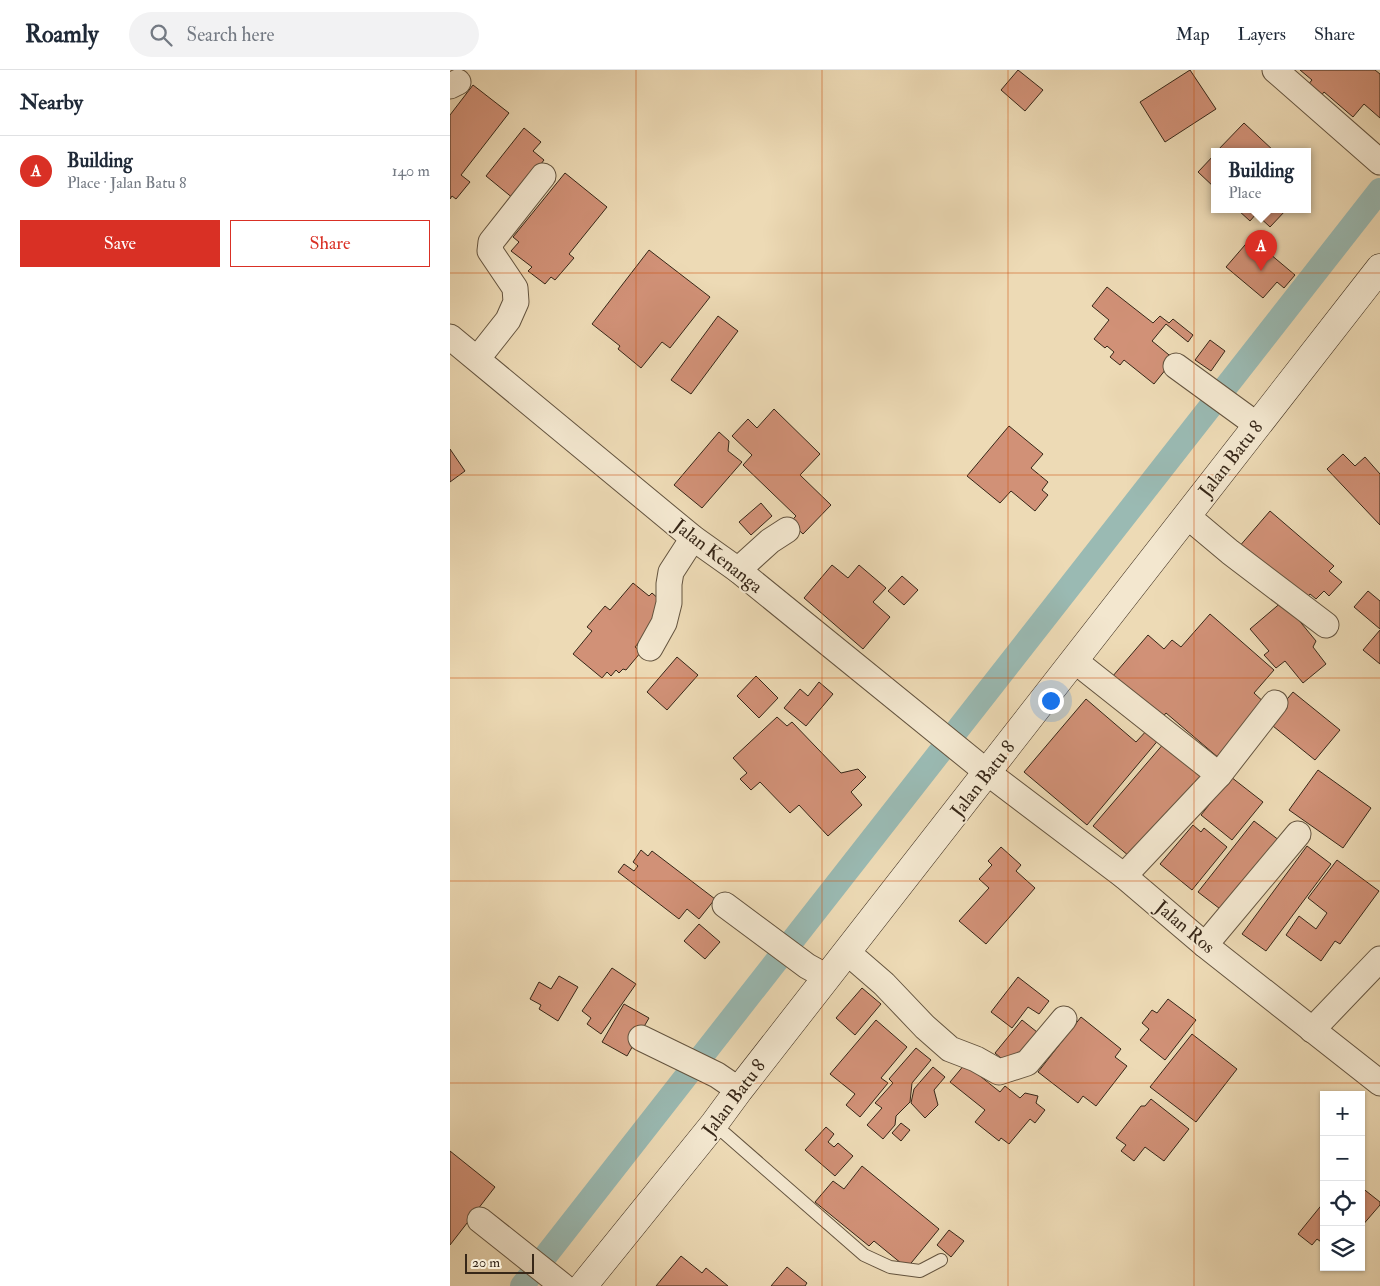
<!DOCTYPE html>
<meta charset="utf-8">
<style>
body{margin:0;font-family:"IM FELL Double Pica",serif;background:#f2f2f3;color:#1f2937}
.controls{position:absolute;right:15px;bottom:15px;display:grid;overflow:hidden;border-radius:0px;box-shadow:0 1px 4px #0004}
.controls button{width:45px;height:45px;display:grid;place-items:center;padding:0;border:0;border-bottom:1px solid #e0e1e3;background:#fff;color:#1f2937;font:25px sans-serif}
.scale{position:absolute;left:15px;bottom:12px;width:69px;box-sizing:border-box;padding-left:5px;border:2px solid #372718;border-top:0;font-size:14px;line-height:18px;white-space:nowrap;color:#372718;-webkit-text-stroke:4px #f3e7cf;paint-order:stroke}
.you{position:absolute;left:600px;top:630px;width:18px;height:18px;margin:-12px;border:4px solid #fff;border-radius:50%;background:#1a73e8;box-shadow:0 0 0 8px #1a73e833}
.badge{display:grid;place-items:center;width:32px;height:32px;border-radius:50%;background:#d93025;color:#fff;font-size:16px;font-weight:700}
.pin{position:absolute;translate:-50% -41px;filter:drop-shadow(0 1px 2px #0008)}
.pin::after{content:'';position:absolute;top:26px;width:18px;height:15px;background:inherit;clip-path:polygon(0 0,100% 0,50% 100%)}
.popup{position:absolute;left:761px;top:78px;width:100px;height:65px;box-sizing:border-box;display:grid;place-content:center;border-radius:0px;background:#fff;filter:drop-shadow(0 1px 4px #0005);font-size:16px;white-space:nowrap;color:#747a83}
.popup b{font-size:19px;color:#1f2937}
.popup::after{content:'';position:absolute;left:50%;top:100%;margin-left:-10px;border:10px solid transparent;border-top-color:#fff}
.list{margin:0;padding:0;list-style:none}
h2{display:flex;justify-content:space-between;align-items:center;height:65px;margin:0;padding:0 20px;font-size:21px}
h2 small{font-size:16px;font-weight:400;color:#747a83}
.list li{display:grid;grid-template-columns:32px 1fr auto;gap:15px;align-items:center;box-sizing:border-box;height:70px;padding:0 20px;border-top:1px solid #e0e1e3}
.list b{display:block;font-size:19px;white-space:nowrap}
.list p{margin:0;font-size:16px;white-space:nowrap;color:#747a83}
.list em{font-size:16px;font-style:normal;color:#747a83}
.actions{display:flex;gap:10px;padding:15px 20px}
.actions a{flex:1;padding:11px 0;border:1px solid #d93025;border-radius:0px;text-align:center;font-size:18px;color:#d93025}
.actions .main{background:#d93025;color:#fff}
.icon{flex:none;width:28px;height:28px;fill:none;stroke:currentColor;stroke-width:2;stroke-linecap:round;stroke-linejoin:round}
.map{position:relative;flex:none;width:930px;height:1216px;overflow:hidden}
header{display:flex;align-items:center;gap:30px;box-sizing:border-box;height:70px;padding:0 25px;background:#fff;border-bottom:1px solid #e0e1e3}
header strong{font-size:24px}
nav{display:flex;gap:28px;margin-inline-start:auto;font-size:18px}
.search{width:350px;height:45px;background:#f2f2f3;display:flex;align-items:center;gap:12px;box-sizing:border-box;padding:0 18px;border-radius:28px;color:#747a83;font-size:19px}
main{display:flex}
aside{flex:1;background:#fff}
.map>svg:first-child{display:block}
</style>
<header>
<strong>Roamly</strong>
<div class="search"><svg class="icon" aria-label="search" viewBox="0 0 24 24"><circle cx="10" cy="10" r="6"/><path d="M15 15l6 6"/></svg>Search here</div>
<nav><a>Map</a><a>Layers</a><a>Share</a></nav>
</header>
<main>
<aside>
<h2>Nearby<small></small></h2>
<ul class="list">
<li><span class="badge">A</span><div><b>Building</b><p>Place · Jalan Batu 8</p></div><em>140 m</em></li>
</ul>
<div class="actions"><a class="main">Save</a><a>Share</a></div>
</aside>
<div class="map">
<svg width="930" height="1216" viewBox="0 0 930 1216">
<rect width="100%" height="100%" fill="#eddab5"/>
<filter id="stains"><feTurbulence type="fractalNoise" baseFrequency=".004" numOctaves="4"/><feColorMatrix values="0 0 0 0 .2 0 0 0 0 .09 0 0 0 0 .02 0 0 0 .5 -.17"/></filter>
<radialGradient id="worn" r=".72"><stop offset=".6" stop-color="#630" stop-opacity="0"/><stop offset="1" stop-color="#630" stop-opacity=".3"/></radialGradient>
<g fill="none" stroke-linecap="round" stroke-linejoin="round">
<!-- canal -->
<path stroke="#9abab3" stroke-width="24" d="M72,1216l858,-1096"/>
</g>
<!-- building -->
<g fill="#d19177" stroke="#372718">
<path d="M568,0l25,20 -18,21 -24,-21z"/>
<path d="M740,0l26,39 -51,33 -25,-40z"/>
<path d="M850,0h75l5,4v44l-16,-14 -11,13 -29,-25 -4,5 -13,-11 5,-6z"/>
<path d="M23,15l36,28 -48,62 9,7 -14,17 -4,-3 -2,3v-84z"/>
<path d="M794,53l31,29h-59z"/>
<path d="M74,58l17,14 -8,9 11,9 -30,39 -28,-23z"/>
<path d="M765,84v34l-17,-16z"/>
<path d="M115,103l42,34 -38,47 5,4 -19,22 -4,-3 -6,7 -17,-13 4,-4 -21,-16 8,-9 -6,-5z"/>
<path d="M788,140h48l-16,17 -14,-13 -6,7z"/>
<path d="M801,168l44,37 -11,13 -7,-6 -14,16 -37,-31z"/>
<path d="M199,180l61,47 -40,51 -8,-6 -21,26 -23,-19 2,-3 -28,-22z"/>
<path d="M657,217l46,36 7,-7 9,7 4,-4 20,16 -5,7 -22,-18 -14,17 22,18 -20,25 -30,-24 -4,5 -10,-8 4,-5 -7,-6 -2,2 -11,-9 15,-19 -17,-14z"/>
<path d="M268,246l20,15 -47,63 -20,-14z"/>
<path d="M760,270l15,11 -14,20 -16,-11z"/>
<path d="M324,339l46,45 -20,21 31,30 -28,29 -13,-12 6,-6 -53,-51 9,-10 -20,-19 16,-17 9,9z"/>
<path d="M559,356l34,28 -12,14 17,14 -6,8 6,5 -13,16 -24,-20 -11,12 -33,-27z"/>
<path d="M269,362l10,9 -1,10 14,11 -40,46 -28,-23z"/>
<path d="M0,379l15,22 -15,11z"/>
<path d="M893,384l12,12 10,-9 15,17v51l-53,-56z"/>
<path d="M311,433l11,13 -21,19 -12,-13z"/>
<path d="M820,441l64,55 -5,5 13,11 -13,14 -5,-5 -8,8 -6,-5 -8,10 -64,-56z"/>
<path d="M382,495l16,13 11,-13 27,23 -13,14 17,15 -27,32 -59,-51z"/>
<path d="M452,506l16,14 -14,15 -16,-14z"/>
<path d="M183,513l16,13 3,-3 8,7 4,12 -29,35 6,5 -15,18 -3,-1 -4,4 -3,-3 -5,6 -4,-4 -5,6 -29,-24 19,-23 -5,-4 18,-21 5,4z"/>
<path d="M918,521l12,10v28l-26,-22z"/>
<path d="M833,531l33,40 -3,6 13,17 -23,19 -18,-22 -9,7 -12,-13 5,-4 -19,-22z"/>
<path d="M760,544l64,56 -20,23 13,12 -47,54 -54,-46 -5,6 -49,-42 36,-42 16,14 8,-9 9,7z"/>
<path d="M930,560v34l-17,-14z"/>
<path d="M227,587l21,18 -31,35 -20,-18z"/>
<path d="M306,606l22,22 -19,20 -22,-22z"/>
<path d="M369,612l14,12 -27,32 -22,-18 16,-19 8,7z"/>
<path d="M843,622l47,38 -25,30 -47,-38z"/>
<path d="M636,629l50,43 13,-14 11,10 -73,87 -63,-53z"/>
<path d="M327,647l10,9 5,-4 49,51 17,-4 8,8 -15,15 11,13 -34,31 -29,-31 -9,8 -30,-31 -9,8 -11,-11 7,-6 -14,-15z"/>
<path d="M715,672l42,35 -72,84 -42,-35z"/>
<path d="M868,700l53,38 -28,40 -54,-38z"/>
<path d="M781,707l32,25 -31,38 -31,-25z"/>
<path d="M804,751l30,23 -56,71 -30,-23z"/>
<path d="M743,755l8,7 3,-4 23,19 -35,43 -32,-26z"/>
<path d="M857,776l24,18 -65,87 -24,-17z"/>
<path d="M551,777l20,18 -5,6 19,17 -49,56 -27,-23 30,-33 -10,-9 13,-14 -4,-4z"/>
<path d="M191,780l7,6 4,-5 63,48 -16,20 -12,-10 -8,10 -61,-47 6,-8 10,7 4,-5 -5,-4z"/>
<path d="M887,790l42,31 -39,53 -5,-3 -14,20 -35,-26 13,-19 17,13 11,-16 -19,-15z"/>
<path d="M249,854l21,18 -15,17 -21,-18z"/>
<path d="M162,898l24,16 -35,50 -14,-10 4,-6 -9,-7z"/>
<path d="M109,906l19,11 -20,34 -19,-12 2,-4 -11,-6 9,-17 12,7z"/>
<path d="M568,907l31,24 -10,13 -11,-7 -16,21 -21,-16z"/>
<path d="M412,918l19,16 -26,31 -19,-17z"/>
<path d="M718,929l28,21 -31,40 -25,-20 9,-11 -7,-6 10,-13 5,3z"/>
<path d="M174,934l25,14 -22,38 -25,-14z"/>
<path d="M631,947l40,32 -6,8 12,9 -31,40 -13,-10 -5,7 -40,-31z"/>
<path d="M426,950l31,27 -26,31 7,5 -28,34 -14,-12 9,-11 -25,-20z"/>
<path d="M572,950l20,16 -17,21 -7,-5 -10,12 -13,-11z"/>
<path d="M742,964l45,35 -41,53 -46,-35z"/>
<path d="M466,978l15,12 -19,23 -2,19 -14,14 -1,9 -12,14 -16,-14 15,-17 -7,-5 18,-20 -4,-4z"/>
<path d="M515,994l35,28 5,-6 15,12 5,-5 13,3 -2,7 9,7 -10,13 -5,-4 -21,25 -8,-6 -2,3 -24,-19 10,-12 -35,-28z"/>
<path d="M483,997l12,10 -11,13 4,15 -13,13 -14,-15 3,-14z"/>
<path d="M701,1029l38,30 -25,32 -19,-14 -11,14 -13,-10 5,-6 -10,-7 25,-32h4z"/>
<path d="M451,1053l9,7 -9,11 -9,-8z"/>
<path d="M376,1057l8,7 -6,8 6,5 4,-4 15,13 -18,20 -30,-26z"/>
<path d="M0,1081l45,36 -45,58z"/>
<path d="M412,1096l77,63 -32,39 -33,-27 -5,5 -54,-44 18,-21 11,8z"/>
<path d="M911,1117l19,15v3l-19,22z"/>
<path d="M874,1132v42l-7,-5 -5,6 -14,-11z"/>
<path d="M499,1160l15,11 -13,16 -14,-12z"/>
<path d="M231,1186l21,17 4,-5 22,18h-72z"/>
<path d="M337,1197l20,16 -2,3h-34z"/>
</g>
<g fill="none" stroke-linecap="round" stroke-linejoin="round">
<defs>
<path id="lane" d="M264,1054l150,131 26,12 30,4 21,-11"/>
<g id="street">
<path d="M825,0l105,92"/>
<path d="M0,16l8,-4"/>
<path d="M0,267l243,201 45,32 250,203 136,103 81,69 175,138"/>
<path d="M28,288l30,-38 8,-18 -1,-14 -25,-37 1,-9 52,-66"/>
<path d="M726,296l81,59"/>
<path d="M737,446l43,36 96,73"/>
<path d="M288,500l32,-29 17,-11"/>
<path d="M200,578l14,-25 5,-20v-19l2,-12 22,-34"/>
<path d="M625,591l144,114"/>
<path d="M674,806l95,-101 56,-72"/>
<path d="M275,835l82,61 20,11"/>
<path d="M755,875l93,-111"/>
<path d="M397,882l37,32 41,43 25,22 26,10 23,13 28,-9 37,-44"/>
<path d="M862,960l68,-71"/>
<path d="M191,968l76,37 22,15"/>
<path d="M30,1150l83,66"/>
</g>
<path id="secondary" d="M133,1216l131,-162 25,-34 641,-822"/>
</defs>
<!-- lane casing -->
<use href="#lane" stroke="#64543f" stroke-width="14"/>
<!-- street casing -->
<use href="#street" stroke="#64543f" stroke-width="27"/>
<!-- secondary casing -->
<use href="#secondary" stroke="#372718" stroke-width="29"/>
<!-- lane -->
<use href="#lane" stroke="#f3e7cf" stroke-width="12"/>
<!-- street -->
<use href="#street" stroke="#f3e7cf" stroke-width="25"/>
<!-- secondary -->
<use href="#secondary" stroke="#f3e7cf" stroke-width="28"/>
</g>
<!-- grid -->
<path fill="none" stroke="#cd520e" stroke-width="1" stroke-opacity="0.55" d="M186,0v1216M372,0v1216M558,0v1216M744,0v1216M0,203h930M0,405h930M0,608h930M0,811h930M0,1013h930"/>
<g text-anchor="middle" dominant-baseline="central" stroke-width="4" stroke-linejoin="round" paint-order="stroke">
<!-- street labels -->
<g font-size="19" fill="#372718" stroke="#f3e7cf">
<text transform="translate(781 389) rotate(-52)">Jalan Batu 8</text>
<text transform="translate(268 486) rotate(38)">Jalan Kenanga</text>
<text transform="translate(533 709) rotate(-52)">Jalan Batu 8</text>
<text transform="translate(735 857) rotate(40)">Jalan Ros</text>
<text transform="translate(284 1028) rotate(-53)">Jalan Batu 8</text>
</g>
</g>
<rect width="100%" height="100%" filter="url(#stains)"/>
<rect width="100%" height="100%" fill="url(#worn)"/>
</svg>
<div class="controls">
<button>+</button>
<button>−</button>
<button><svg class="icon" aria-label="locate" viewBox="0 0 24 24"><circle cx="12" cy="12" r="6"/><path d="M12 2v4M12 18v4M2 12h4M18 12h4"/></svg></button>
<button><svg class="icon" aria-label="layers" viewBox="0 0 24 24"><path d="M12 4l9 5-9 5-9-5zM3 14l9 5 9-5"/></svg></button>
</div>
<div class="scale">20 m</div>
<div class="you"></div>
<div class="pin badge" style="left:811px;top:201px">A</div>
<div class="popup"><b>Building</b>Place</div>
</div>
</main>
